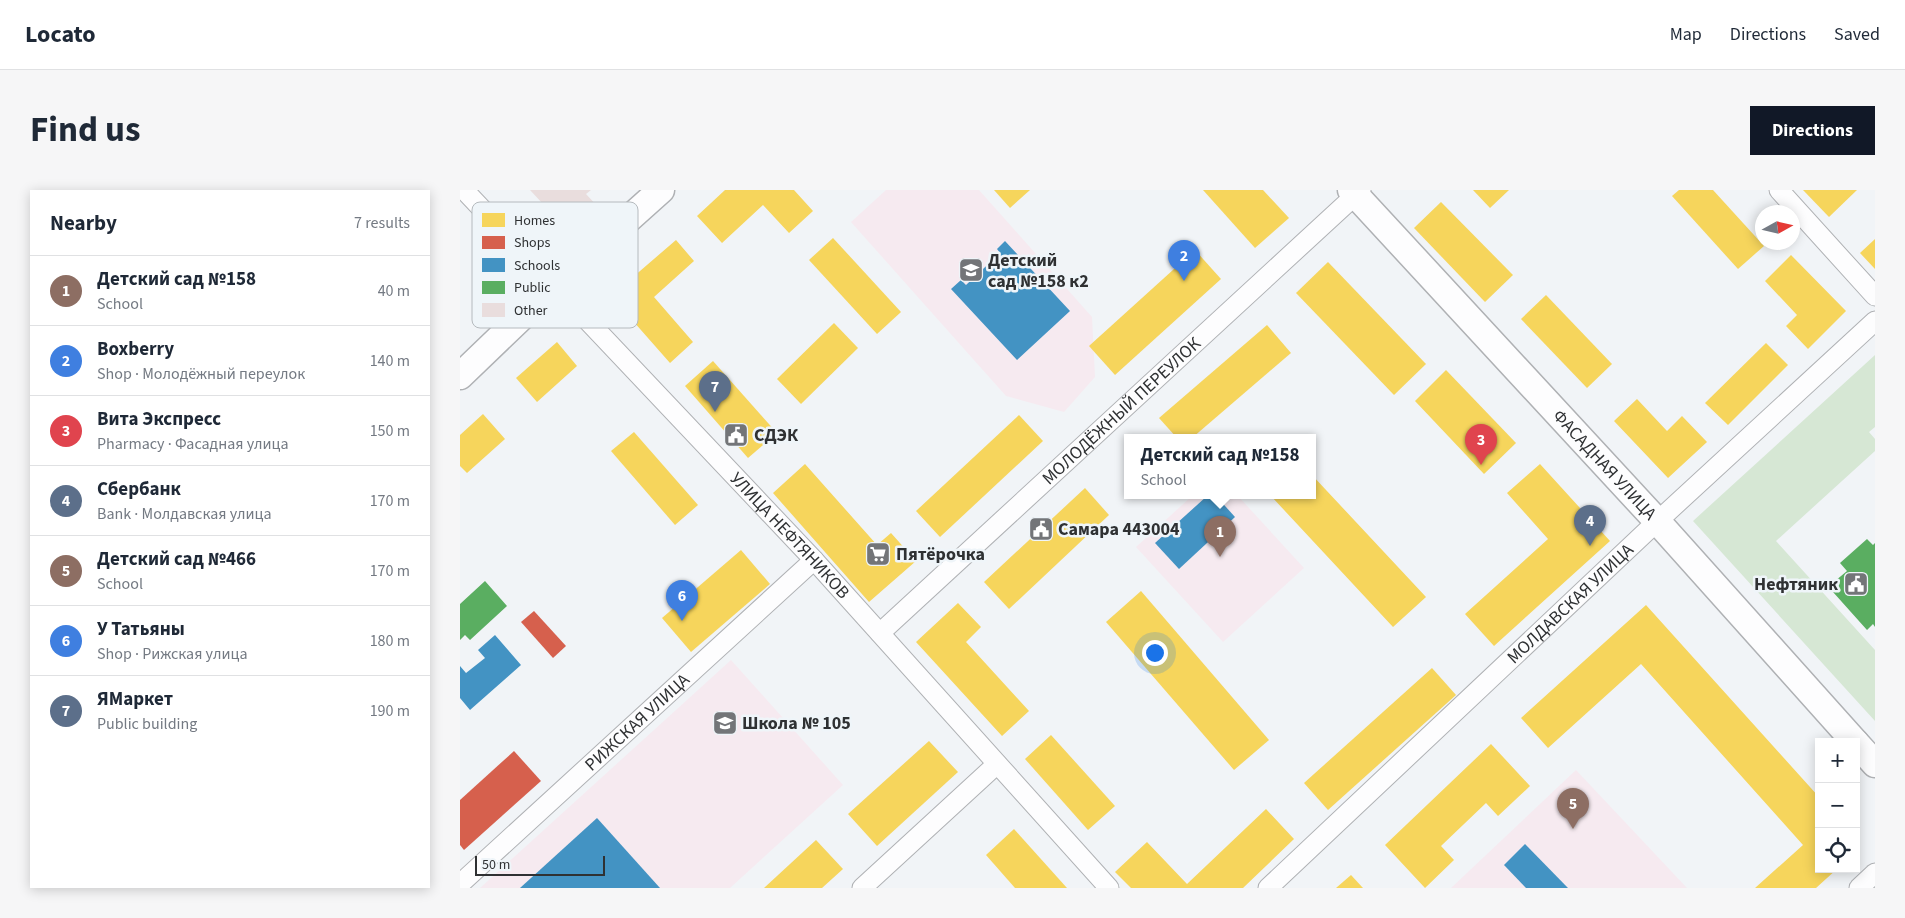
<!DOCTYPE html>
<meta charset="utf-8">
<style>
body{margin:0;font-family:"Source Sans 3",sans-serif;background:#f6f6f7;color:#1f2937}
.controls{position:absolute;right:15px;bottom:15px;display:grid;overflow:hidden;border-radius:0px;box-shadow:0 2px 12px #0003}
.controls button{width:45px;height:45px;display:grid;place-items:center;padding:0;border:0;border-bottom:1px solid #e0e1e3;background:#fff;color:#1f2937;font:25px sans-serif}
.compass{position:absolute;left:1295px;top:15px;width:45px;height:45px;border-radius:50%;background:#fff;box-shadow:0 2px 12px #0003;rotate:82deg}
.scale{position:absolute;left:15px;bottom:12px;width:130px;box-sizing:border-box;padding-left:5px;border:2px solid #2f3133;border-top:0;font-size:14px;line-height:18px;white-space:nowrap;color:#2f3133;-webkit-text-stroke:4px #eff5f9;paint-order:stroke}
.you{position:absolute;left:694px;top:462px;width:18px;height:18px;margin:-12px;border:4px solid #fff;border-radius:50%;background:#1a73e8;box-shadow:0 0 0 8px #1a73e833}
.badge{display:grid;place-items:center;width:32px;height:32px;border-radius:50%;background:#111827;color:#fff;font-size:16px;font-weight:700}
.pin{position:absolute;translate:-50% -41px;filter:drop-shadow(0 1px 2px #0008)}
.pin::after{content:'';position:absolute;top:26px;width:18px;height:15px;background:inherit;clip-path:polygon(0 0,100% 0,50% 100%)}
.popup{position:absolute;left:664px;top:244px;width:192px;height:65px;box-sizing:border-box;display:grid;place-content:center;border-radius:0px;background:#fff;filter:drop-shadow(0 1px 4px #0005);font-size:16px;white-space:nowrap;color:#747a83}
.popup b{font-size:19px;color:#1f2937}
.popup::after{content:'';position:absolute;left:50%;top:100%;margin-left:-10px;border:10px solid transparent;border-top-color:#fff}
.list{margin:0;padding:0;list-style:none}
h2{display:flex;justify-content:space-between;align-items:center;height:65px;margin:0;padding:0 20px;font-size:21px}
h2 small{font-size:16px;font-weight:400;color:#747a83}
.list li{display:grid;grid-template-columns:32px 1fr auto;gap:15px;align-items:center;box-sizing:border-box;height:70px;padding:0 20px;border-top:1px solid #e0e1e3}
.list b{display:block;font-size:19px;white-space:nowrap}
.list p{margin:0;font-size:16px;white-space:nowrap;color:#747a83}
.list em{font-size:16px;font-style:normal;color:#747a83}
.icon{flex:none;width:28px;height:28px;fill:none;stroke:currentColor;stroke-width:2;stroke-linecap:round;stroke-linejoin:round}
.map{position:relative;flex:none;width:1415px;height:698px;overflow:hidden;border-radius:0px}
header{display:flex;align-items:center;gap:30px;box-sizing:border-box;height:70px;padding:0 25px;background:#fff;border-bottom:1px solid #e0e1e3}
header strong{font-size:24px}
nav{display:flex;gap:28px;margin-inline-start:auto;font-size:18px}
.intro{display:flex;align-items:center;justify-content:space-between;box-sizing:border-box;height:120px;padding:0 30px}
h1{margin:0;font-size:35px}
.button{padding:12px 22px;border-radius:0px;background:#111827;color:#fff;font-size:18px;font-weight:700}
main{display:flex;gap:30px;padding:0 30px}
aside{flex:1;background:#fff;border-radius:0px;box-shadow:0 2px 12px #0003}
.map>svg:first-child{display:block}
</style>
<header>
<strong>Locato</strong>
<nav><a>Map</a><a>Directions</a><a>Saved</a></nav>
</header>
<div class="intro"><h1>Find us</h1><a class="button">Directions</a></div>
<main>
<aside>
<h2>Nearby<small>7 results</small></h2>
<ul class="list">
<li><span class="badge" style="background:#8d6e63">1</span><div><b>Детский сад №158</b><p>School</p></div><em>40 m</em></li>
<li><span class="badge" style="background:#3f7fe0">2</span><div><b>Boxberry</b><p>Shop · Молодёжный переулок</p></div><em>140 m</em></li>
<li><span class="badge" style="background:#e0444e">3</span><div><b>Вита Экспресс</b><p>Pharmacy · Фасадная улица</p></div><em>150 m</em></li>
<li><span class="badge" style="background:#5c6f8a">4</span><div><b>Сбербанк</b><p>Bank · Молдавская улица</p></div><em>170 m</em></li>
<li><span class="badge" style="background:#8d6e63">5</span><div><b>Детский сад №466</b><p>School</p></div><em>170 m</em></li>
<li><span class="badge" style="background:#3f7fe0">6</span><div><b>У Татьяны</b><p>Shop · Рижская улица</p></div><em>180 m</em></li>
<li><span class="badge" style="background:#5c6f8a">7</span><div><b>ЯМаркет</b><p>Public building</p></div><em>190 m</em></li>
</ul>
</aside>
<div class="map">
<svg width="1415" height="698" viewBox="0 0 1415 698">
<rect width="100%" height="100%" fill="#f1f4f7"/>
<!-- education -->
<g fill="#f6eaf0">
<path d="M426,0h93l113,127 3,60 -31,35 -58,-16 -155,-174z"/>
<path d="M732,306h46l66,72 -81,74 -87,-95z"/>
<path d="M271,470l112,125 -113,103h-250z"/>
<path d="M1116,580l111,118h-236z"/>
</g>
<!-- green -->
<path fill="#d6e7d4" d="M1415,165v72l-6,5 6,7v12l-99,90 99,109v71l-182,-200z"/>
<!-- homes -->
<g fill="#f6d55c">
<path d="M265,0h69l19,21 -24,22 -26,-28 -41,38 -25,-27z"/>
<path d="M534,0h36l-20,18z"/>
<path d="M743,0h60l26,28 -34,30z"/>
<path d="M1013,0h36l-19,18z"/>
<path d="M1219,0h34l51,56 -26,23 -66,-73z"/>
<path d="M1343,0h54l-28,27z"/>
<path d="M981,12l72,73 -28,27 -71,-74z"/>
<path d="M373,48l68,74 -24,22 -68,-74z"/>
<path d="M1415,49v30l-15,-16z"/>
<path d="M216,50l18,21 -40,36 39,45 -23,21 -59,-67z"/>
<path d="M735,60l26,29 -106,96 -26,-29z"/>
<path d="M1331,65l55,56 -38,38 -22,-23 11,-11 -32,-34z"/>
<path d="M868,72l98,102 -32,31 -98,-102z"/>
<path d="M1086,105l66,69 -25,24 -66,-69z"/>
<path d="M374,133l24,25 -57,56 -24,-25z"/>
<path d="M807,135l24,28 -99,85h-15l-18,-20z"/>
<path d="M97,152l20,24 -40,36 -21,-24z"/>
<path d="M1306,153l22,22 -60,60 -23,-22z"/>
<path d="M253,171l64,72 -29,25 -63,-72z"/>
<path d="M986,180l70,73 -32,31 -69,-73z"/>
<path d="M1177,209l30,32 15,-15 25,26 -39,36 -54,-57z"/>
<path d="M23,224l22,25 -38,34 -7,-7v-31z"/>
<path d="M559,225l24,26 -103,96 -24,-26z"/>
<path d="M174,242l64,73 -23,20 -64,-74z"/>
<path d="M345,274l72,81 14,-12 25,28 -47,41 -96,-109z"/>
<path d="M1080,274l70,77 -116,105 -29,-32 83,-75 -41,-46z"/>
<path d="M852,285l114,122 -33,30 -122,-131h41z"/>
<path d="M625,298l24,27 -100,94 -25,-27z"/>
<path d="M281,360l29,34 -79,68 -29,-34z"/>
<path d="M681,401l128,149 -35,30 -128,-148z"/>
<path d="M498,413l23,24 -15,15 63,69 -27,25 -86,-94z"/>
<path d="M1186,415l173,192v72h18l-21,19h-61l48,-43 -162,-181 -93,84 -27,-30z"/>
<path d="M972,478l24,27 -128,115 -24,-27z"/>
<path d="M591,545l64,71 -27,24 -63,-71z"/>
<path d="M469,551l29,31 -81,74 -29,-32z"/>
<path d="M1031,554l39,42 -32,30 -12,-13 -45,43 13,14 -29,28 -40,-43z"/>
<path d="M806,619l28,30 -51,49h-112l-16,-16 32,-30 40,42z"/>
<path d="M554,639l53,59h-52l-29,-33z"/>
<path d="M356,650l27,29 -21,19h-58z"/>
<path d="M891,685l12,13h-27z"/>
</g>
<!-- shops -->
<g fill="#d6604d">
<path d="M74,421l32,35 -13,12 -32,-36z"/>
<path d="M54,561l27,30 -77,69 -4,-5v-45z"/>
</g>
<!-- schools -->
<g fill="#4393c3">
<path d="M545,51l65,70 -53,49 -66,-71 10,-9 5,5 34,-32 -3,-4z"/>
<path d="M747,306h9l19,21 -56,52 -24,-26z"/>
<path d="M35,445l26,30 -51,45 -10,-12v-32l6,7 19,-15 -7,-8z"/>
<path d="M137,628l63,70h-140z"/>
<path d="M1065,654l43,44h-42l-22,-23z"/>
</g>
<!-- public -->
<g fill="#5aae61">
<path d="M1407,349l6,6 2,-2v84l-2,-3 -6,6 -34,-38 6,-6 -4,-5 12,-10 -7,-8z"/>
<path d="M25,391l22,25 -37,34 -5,-5 -5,5v-36z"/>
</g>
<!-- building -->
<g fill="#e9dddd">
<path d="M70,0h61l-5,4 12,13 -28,26z"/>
<path d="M33,77l27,30 -18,16 -27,-30z"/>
</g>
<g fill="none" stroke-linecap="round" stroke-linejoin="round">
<defs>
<g id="street">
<path id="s1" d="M4,0l350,370 295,328"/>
<path d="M1319,0l96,106"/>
<path id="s2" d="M420,443l481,-443"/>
<path id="s3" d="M0,694l354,-324"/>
<path d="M402,698l135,-124"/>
<path id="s4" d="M808,698l380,-358 227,-209"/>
<path d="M1399,698l16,-15"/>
</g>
<g id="secondary">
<path id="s5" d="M891,0l306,331 198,221"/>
<path d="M0,186l95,-91 106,-95"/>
<path d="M1396,553l19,21"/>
</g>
</defs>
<!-- street casing -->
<use href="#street" stroke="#afb1b4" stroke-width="21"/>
<!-- secondary casing -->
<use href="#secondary" stroke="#afb1b4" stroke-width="29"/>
<!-- street -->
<use href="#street" stroke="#fdfdfe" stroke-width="19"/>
<!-- secondary -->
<use href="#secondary" stroke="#fdfdfe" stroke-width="26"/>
</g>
<!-- icons -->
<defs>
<symbol id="school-square" viewBox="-11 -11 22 22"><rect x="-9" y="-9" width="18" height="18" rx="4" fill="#737578" stroke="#eff5f9"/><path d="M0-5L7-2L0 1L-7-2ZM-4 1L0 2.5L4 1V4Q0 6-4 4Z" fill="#fff"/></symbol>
<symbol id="civic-square" viewBox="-11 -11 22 22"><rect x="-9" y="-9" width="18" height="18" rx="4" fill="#737578" stroke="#eff5f9"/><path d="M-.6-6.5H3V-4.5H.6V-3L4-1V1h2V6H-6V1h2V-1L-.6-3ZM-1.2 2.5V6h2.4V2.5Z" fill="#fff"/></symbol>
<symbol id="supermarket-square" viewBox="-11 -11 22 22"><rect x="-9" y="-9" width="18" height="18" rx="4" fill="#737578" stroke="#eff5f9"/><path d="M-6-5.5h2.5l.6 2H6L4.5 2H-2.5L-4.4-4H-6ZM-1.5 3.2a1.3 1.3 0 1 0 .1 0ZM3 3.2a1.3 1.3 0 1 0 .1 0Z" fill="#fff"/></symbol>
</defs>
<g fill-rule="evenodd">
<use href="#school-square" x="497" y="66" width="28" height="28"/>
<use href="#civic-square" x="262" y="231" width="28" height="28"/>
<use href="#civic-square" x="567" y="325" width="28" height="28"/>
<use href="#supermarket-square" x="404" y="350" width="28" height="28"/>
<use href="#civic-square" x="1382" y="380" width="28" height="28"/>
<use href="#school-square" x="251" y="519" width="28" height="28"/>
</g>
<g text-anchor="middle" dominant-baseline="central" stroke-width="5" stroke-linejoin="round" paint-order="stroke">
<!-- poi labels -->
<g font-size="18" font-weight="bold" fill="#2f3133" stroke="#eff5f9" text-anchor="start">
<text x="528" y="70">Детский<tspan x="528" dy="21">сад №158 к2</tspan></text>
<text x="294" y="245">СДЭК</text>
<text x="598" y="339">Самара 443004</text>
<text x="436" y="364">Пятёрочка</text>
<text x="1378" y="394" text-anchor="end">Нефтяник</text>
<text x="282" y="533">Школа № 105</text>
</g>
<!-- street labels -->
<g font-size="18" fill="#2f3133" stroke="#eff5f9">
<text stroke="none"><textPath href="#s2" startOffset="328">МОЛОДЁЖНЫЙ ПЕРЕУЛОК</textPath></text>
<text stroke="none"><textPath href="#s5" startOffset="374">ФАСАДНАЯ УЛИЦА</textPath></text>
<text stroke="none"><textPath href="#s1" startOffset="475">УЛИЦА НЕФТЯНИКОВ</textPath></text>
<text stroke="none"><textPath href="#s4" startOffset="415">МОЛДАВСКАЯ УЛИЦА</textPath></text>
<text stroke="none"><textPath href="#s3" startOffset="240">РИЖСКАЯ УЛИЦА</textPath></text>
</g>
</g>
<!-- legend -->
<rect x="12" y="12" width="166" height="126" rx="8" fill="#eff5f9" stroke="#b5babe" stroke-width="1"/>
<rect x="22" y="23" width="23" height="14" fill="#f6d55c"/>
<rect x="22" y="46" width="23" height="13" fill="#d6604d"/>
<rect x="22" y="68" width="23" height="14" fill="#4393c3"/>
<rect x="22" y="91" width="23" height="13" fill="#5aae61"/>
<rect x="22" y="113" width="23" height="14" fill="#e9dddd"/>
<g font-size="14" fill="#2f3133">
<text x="54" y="35">Homes</text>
<text x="54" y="57">Shops</text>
<text x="54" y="80">Schools</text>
<text x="54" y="102">Public</text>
<text x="54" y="125">Other</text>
</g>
</svg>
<div class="controls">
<button>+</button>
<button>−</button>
<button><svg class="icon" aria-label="locate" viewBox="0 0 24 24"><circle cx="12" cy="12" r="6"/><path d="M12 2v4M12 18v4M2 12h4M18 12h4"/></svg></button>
</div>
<svg class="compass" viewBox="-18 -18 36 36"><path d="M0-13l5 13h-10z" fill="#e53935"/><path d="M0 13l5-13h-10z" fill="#747a83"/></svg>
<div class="scale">50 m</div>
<div class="you"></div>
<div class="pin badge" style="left:760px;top:367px;background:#8d6e63">1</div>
<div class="popup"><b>Детский сад №158</b>School</div>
<div class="pin badge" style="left:724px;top:91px;background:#3f7fe0">2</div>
<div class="pin badge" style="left:1021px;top:275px;background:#e0444e">3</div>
<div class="pin badge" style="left:1130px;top:356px;background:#5c6f8a">4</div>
<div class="pin badge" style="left:1113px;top:639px;background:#8d6e63">5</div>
<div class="pin badge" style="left:222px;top:431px;background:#3f7fe0">6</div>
<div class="pin badge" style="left:255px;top:222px;background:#5c6f8a">7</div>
</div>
</main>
